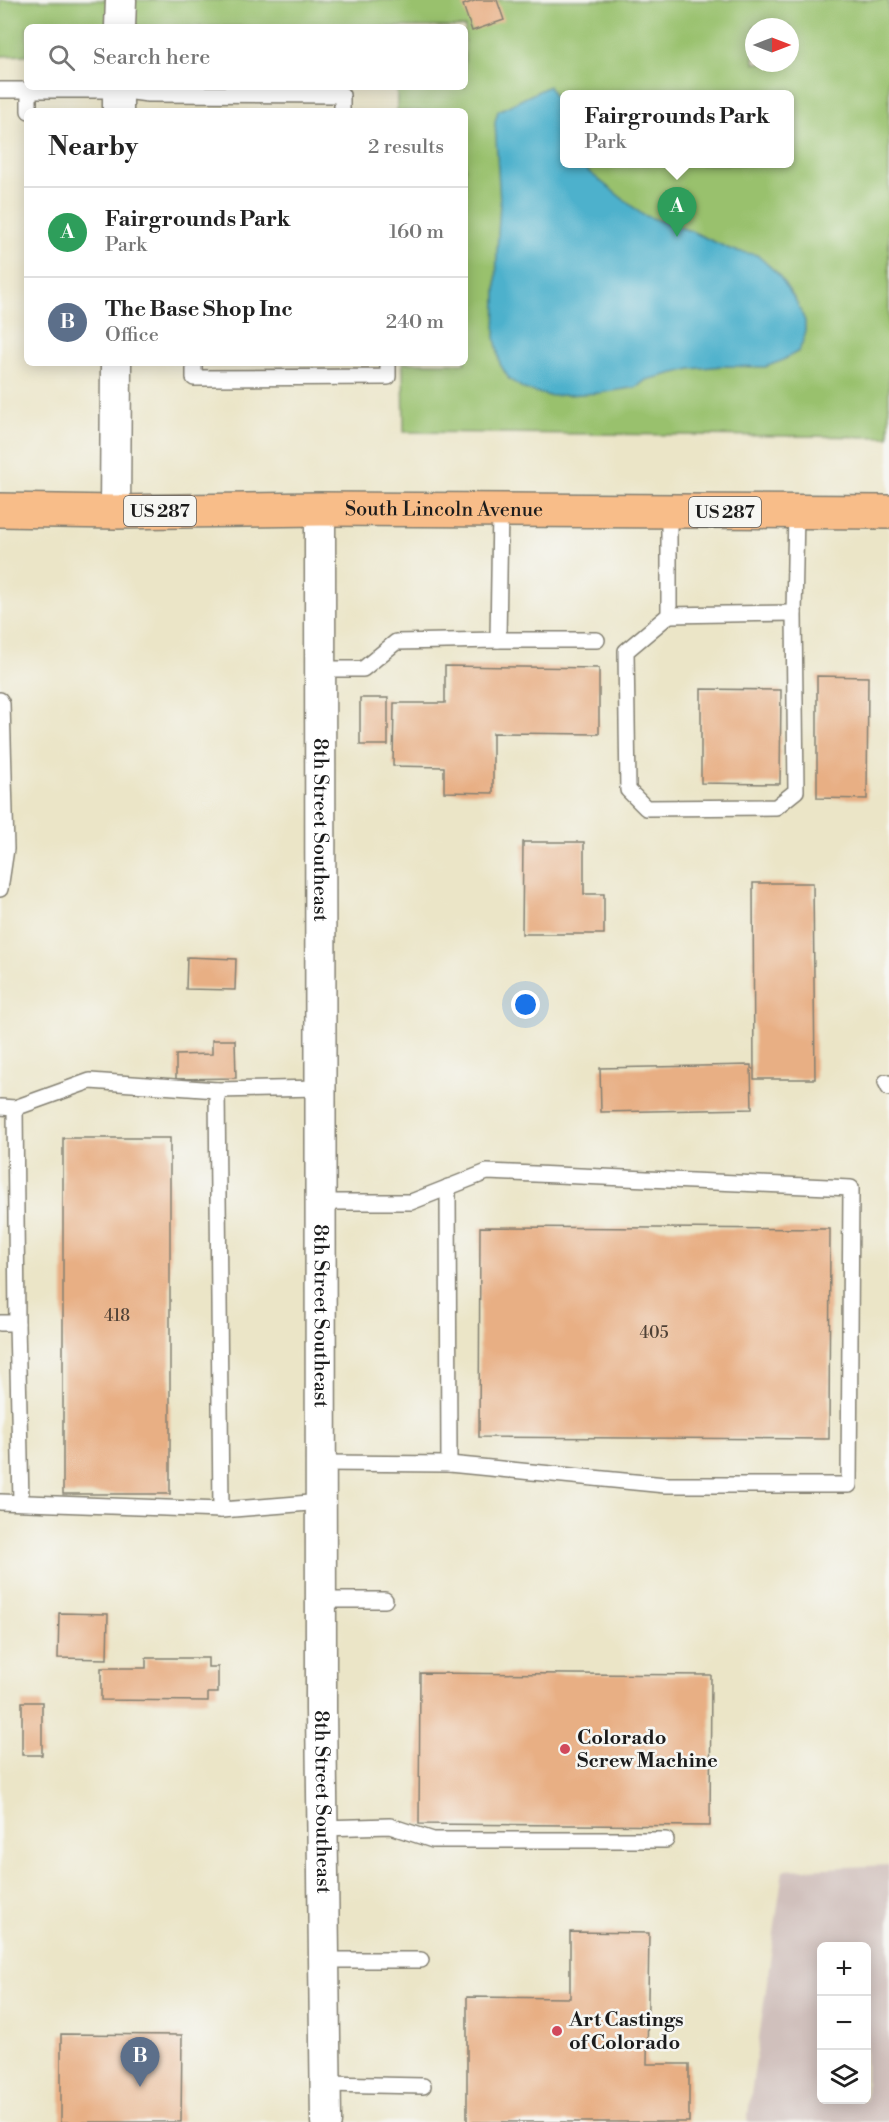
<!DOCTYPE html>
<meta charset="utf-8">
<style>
body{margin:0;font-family:"Libre Bodoni",serif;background:#f6f6f6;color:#222}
.controls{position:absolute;right:18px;bottom:18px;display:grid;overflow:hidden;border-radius:9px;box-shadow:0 3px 15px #0003}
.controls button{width:54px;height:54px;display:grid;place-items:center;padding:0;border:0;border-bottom:2px solid #e0e0e0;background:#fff;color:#222;font:30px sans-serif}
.compass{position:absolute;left:745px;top:18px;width:54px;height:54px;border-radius:50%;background:#fff;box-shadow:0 3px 15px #0003;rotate:90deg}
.you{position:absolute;left:526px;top:1005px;width:21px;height:21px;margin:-15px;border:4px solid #fff;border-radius:50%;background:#1a73e8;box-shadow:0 0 0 9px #1a73e833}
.badge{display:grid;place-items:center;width:39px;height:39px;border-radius:50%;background:#d93025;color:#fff;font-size:20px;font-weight:700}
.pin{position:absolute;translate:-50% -50px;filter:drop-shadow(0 2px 3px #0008)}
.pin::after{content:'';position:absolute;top:32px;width:21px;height:18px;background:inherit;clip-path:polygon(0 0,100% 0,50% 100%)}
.popup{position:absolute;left:560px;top:90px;width:234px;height:78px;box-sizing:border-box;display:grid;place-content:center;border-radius:9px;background:#fff;filter:drop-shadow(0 2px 4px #0005);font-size:20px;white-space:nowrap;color:#767676}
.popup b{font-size:22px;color:#222}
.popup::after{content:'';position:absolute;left:50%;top:100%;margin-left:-12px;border:12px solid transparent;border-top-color:#fff}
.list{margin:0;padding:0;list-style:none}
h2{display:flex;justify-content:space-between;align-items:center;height:78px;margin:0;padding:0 24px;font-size:26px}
h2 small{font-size:20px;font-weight:400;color:#767676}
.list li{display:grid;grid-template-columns:39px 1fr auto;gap:18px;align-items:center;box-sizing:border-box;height:90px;padding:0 24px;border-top:2px solid #e0e0e0}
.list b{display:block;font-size:22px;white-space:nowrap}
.list p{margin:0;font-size:20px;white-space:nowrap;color:#767676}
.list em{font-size:20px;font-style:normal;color:#767676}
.icon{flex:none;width:33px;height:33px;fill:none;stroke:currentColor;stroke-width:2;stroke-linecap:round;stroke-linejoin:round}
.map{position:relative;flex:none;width:889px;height:2122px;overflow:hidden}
.search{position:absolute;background:#fff;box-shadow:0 3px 15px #0003;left:24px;top:24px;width:444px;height:66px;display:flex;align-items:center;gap:15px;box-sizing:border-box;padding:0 21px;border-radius:9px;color:#767676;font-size:22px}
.panel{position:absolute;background:#fff;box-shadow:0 3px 15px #0003;left:24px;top:108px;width:444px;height:258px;border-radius:9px}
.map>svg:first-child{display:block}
</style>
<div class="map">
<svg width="889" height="2122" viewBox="0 0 889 2122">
<rect width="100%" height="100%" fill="#f6f6f2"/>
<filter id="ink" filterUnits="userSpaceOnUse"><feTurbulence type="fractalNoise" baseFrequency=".0167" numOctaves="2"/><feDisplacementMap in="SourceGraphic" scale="12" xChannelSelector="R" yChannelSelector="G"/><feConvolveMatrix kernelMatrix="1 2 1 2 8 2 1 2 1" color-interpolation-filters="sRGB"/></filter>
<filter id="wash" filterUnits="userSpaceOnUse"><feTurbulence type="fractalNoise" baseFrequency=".008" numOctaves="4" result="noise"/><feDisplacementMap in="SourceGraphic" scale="24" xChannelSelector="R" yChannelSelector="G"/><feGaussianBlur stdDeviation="1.35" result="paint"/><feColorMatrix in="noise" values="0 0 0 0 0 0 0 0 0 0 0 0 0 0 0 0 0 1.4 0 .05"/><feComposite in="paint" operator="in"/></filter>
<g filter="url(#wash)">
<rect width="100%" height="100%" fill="#ebe5c7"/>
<!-- industrial -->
<path fill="#d0c0bc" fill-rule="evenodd" d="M889,1865v257h-142l36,-252zM822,1946h44v154h-44z"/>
<!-- green -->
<path fill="#99c16d" stroke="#5a6e44" stroke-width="1.5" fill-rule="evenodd" d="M0,0h889v437l-485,-5 -1,-69h62v-252h-68v-24h68v-60h-438v28l-27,1zM754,27h36v36h-36zM564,94h225v70h-225z"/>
<!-- water -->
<path fill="#4db1cc" stroke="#346674" stroke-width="1.5" d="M549,86l15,30v48h21l3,7 55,44 48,16 41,19 25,5 21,19 18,27 9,20v14l-6,16 -18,10 -16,6 -42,-1 -32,3 -45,11 -9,7 -37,6 -51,3 -25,-7 -15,-10 -9,-15 -5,-27 2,-86 3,-49 -5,-80 3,-11z"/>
<g id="blocks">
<!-- building -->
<g fill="#e8af84">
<path d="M477,0h20l7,20 -32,11 -9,-26z"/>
<path d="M445,666l154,2v66l-106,-1v60l-49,-1v-25l-51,-1 1,-63h51z"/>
<path d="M817,676l51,1 -1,122 -50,-1z"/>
<path d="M701,689l80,1 -1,94 -79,-1z"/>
<rect x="360" y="698" width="28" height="47"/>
<path d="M523,842h61v52h20v40h-82z"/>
<path d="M753,883h60l2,196h-61z"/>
<path d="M187,957l49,2 -1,31 -49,-1z"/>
<path d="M212,1040h23l1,38 -60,1v-24l36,-1z"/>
<path d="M751,1065l1,44 -151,3 -1,-44z"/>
<rect x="63" y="1138" width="107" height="356"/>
<path d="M480,1227l350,2 -1,210 -350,-2z"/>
<path d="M59,1613l49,1 -1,45 -49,-1z"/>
<path d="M146,1658h62v9h10v26h-10v8l-107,-1v-32h45z"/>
<path d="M420,1673l291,2 -1,151 -291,-2z"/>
<rect x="22" y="1702" width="20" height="53"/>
<path d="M570,1932l79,1 -2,131h42v58h-222v-125l103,1z"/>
<path d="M61,2034l121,1 -1,87h-120z"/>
</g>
</g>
</g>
<g filter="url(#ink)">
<use href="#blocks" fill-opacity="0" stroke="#848072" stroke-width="1.5"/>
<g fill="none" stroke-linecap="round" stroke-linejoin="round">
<defs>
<g id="lane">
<path d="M0,90h118l30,4 194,1v16"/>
<path d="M29,90v21"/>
<path d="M194,363v15l194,-1v-14"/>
<path d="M500,511l-2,129h99"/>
<path d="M669,512v103l-43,36 2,139 18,18 130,-1 20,-16 -2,-178 2,-101"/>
<path d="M669,615l125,-2"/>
<path d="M319,669h44l33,-27 102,-2"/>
<path d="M0,700l2,4 4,145 -6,40"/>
<path d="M886,1082l3,6"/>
<path d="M217,1090l4,420"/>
<path d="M0,1107l15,1 75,-27 127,9 103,-2"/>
<path d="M15,1108l2,215 4,179"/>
<path d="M448,1187l1,277"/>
<path d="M320,1202h91l76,-30 364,16 -2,297h-184l-216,-21 -128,-1"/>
<path d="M0,1323h17"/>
<path d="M0,1502l221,8 101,-8"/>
<path d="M321,1600h64"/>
<path d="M322,1828l68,-2 43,14h233"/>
<path d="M324,1960h97"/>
<path d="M325,2084l98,2"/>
</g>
<g id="street">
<path d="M120,27l1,-27"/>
<path d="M118,111v-24"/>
<path id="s1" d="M320,509l1,1200 5,413"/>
<path d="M115,512l1,-149"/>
</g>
<g id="highway">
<path id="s2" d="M0,510l115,2 205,-3 569,3"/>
</g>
</defs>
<!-- lane casing -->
<use href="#lane" stroke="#848072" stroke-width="18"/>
<!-- street casing -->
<use href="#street" stroke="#848072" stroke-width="33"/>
<!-- highway casing -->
<use href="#highway" stroke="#848072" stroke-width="36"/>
<!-- lane -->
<use href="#lane" stroke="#fff" stroke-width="15"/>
<!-- street -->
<use href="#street" stroke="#fff" stroke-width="30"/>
<!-- highway -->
<use href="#highway" stroke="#f8bd89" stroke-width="33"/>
</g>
</g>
<!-- markers -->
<g fill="#d1495b" stroke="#f6f6f2" stroke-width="2">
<circle cx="565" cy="1749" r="6"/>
<circle cx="557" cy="2031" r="6"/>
</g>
<g text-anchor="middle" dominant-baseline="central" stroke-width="5" stroke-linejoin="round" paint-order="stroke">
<!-- number labels -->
<g font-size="16" fill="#4f4136">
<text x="117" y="1316">418</text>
<text x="654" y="1333">405</text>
</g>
<!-- shield labels -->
<g fill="#f6f6f2" stroke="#5d5d5c" stroke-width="1.5">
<rect x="124" y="496" width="72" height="30" rx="4.5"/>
<rect x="689" y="497" width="72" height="30" rx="4.5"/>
</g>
<g font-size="18" font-weight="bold" fill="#1c1c1c">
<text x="160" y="511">US 287</text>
<text x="725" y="512">US 287</text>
</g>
<!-- street labels -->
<g font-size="20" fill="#1c1c1c" stroke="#f6f6f2">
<text stroke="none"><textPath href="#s2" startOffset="444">South Lincoln Avenue</textPath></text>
<text stroke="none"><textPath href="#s1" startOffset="321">8th Street Southeast</textPath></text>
<text stroke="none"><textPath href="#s1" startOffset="807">8th Street Southeast</textPath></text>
<text stroke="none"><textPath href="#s1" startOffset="1293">8th Street Southeast</textPath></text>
</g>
<!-- poi labels -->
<g font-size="20" font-weight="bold" fill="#1c1c1c" stroke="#f6f6f2" text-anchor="start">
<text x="577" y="1738">Colorado<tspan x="577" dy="23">Screw Machine</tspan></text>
<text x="569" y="2020">Art Castings<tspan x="569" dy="23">of Colorado</tspan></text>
</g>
</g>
</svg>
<div class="controls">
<button>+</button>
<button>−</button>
<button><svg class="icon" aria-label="layers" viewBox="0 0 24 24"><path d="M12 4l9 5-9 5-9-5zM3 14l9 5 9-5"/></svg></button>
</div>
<svg class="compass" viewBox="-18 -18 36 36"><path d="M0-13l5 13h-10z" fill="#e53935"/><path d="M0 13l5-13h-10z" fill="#767676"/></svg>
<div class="you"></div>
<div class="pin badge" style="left:677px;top:237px;background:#2e9e5b">A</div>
<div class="popup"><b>Fairgrounds Park</b>Park</div>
<div class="pin badge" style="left:140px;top:2087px;background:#5c6f8a">B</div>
<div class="search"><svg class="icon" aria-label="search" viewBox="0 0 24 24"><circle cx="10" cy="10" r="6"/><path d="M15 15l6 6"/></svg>Search here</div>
<section class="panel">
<h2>Nearby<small>2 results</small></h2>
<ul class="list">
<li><span class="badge" style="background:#2e9e5b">A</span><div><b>Fairgrounds Park</b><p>Park</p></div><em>160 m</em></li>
<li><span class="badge" style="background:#5c6f8a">B</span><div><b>The Base Shop Inc</b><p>Office</p></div><em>240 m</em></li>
</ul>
</section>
</div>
